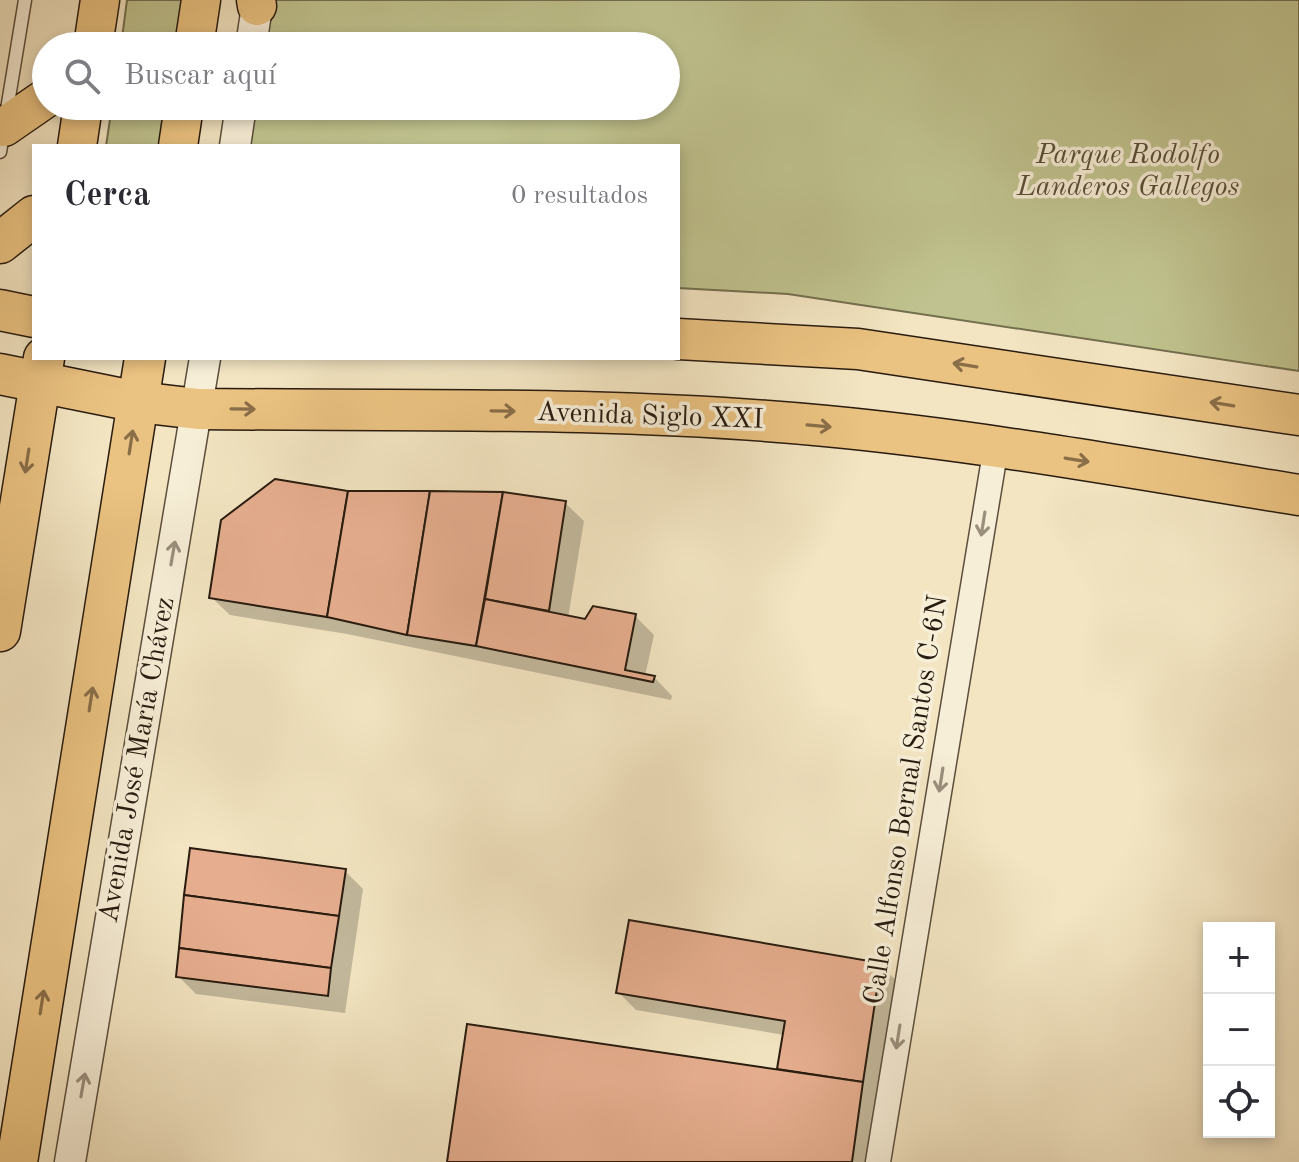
<!DOCTYPE html>
<html lang="es">
<meta charset="utf-8">
<style>
body{margin:0;font-family:"Old Standard TT",serif;background:#f7f7f7;color:#2b2b33}
.controls{position:absolute;right:24px;bottom:24px;display:grid;overflow:hidden;border-radius:0px;box-shadow:0 4px 12px #0003}
.controls button{width:72px;height:72px;display:grid;place-items:center;padding:0;border:0;border-bottom:2px solid #e1e1e2;background:#fff;color:#2b2b33;font:40px sans-serif}
.list{margin:0;padding:0;list-style:none}
h2{display:flex;justify-content:space-between;align-items:center;height:104px;margin:0;padding:0 32px;font-size:34px}
h2 small{font-size:26px;font-weight:400;color:#7c7c81}
.icon{flex:none;width:44px;height:44px;fill:none;stroke:currentColor;stroke-width:2;stroke-linecap:round;stroke-linejoin:round}
.map{position:relative;flex:none;width:1299px;height:1162px;overflow:hidden}
.search{position:absolute;background:#fff;box-shadow:0 4px 12px #0003;left:32px;top:32px;width:648px;height:88px;display:flex;align-items:center;gap:20px;box-sizing:border-box;padding:0 28px;border-radius:44px;color:#7c7c81;font-size:30px}
.panel{position:absolute;background:#fff;box-shadow:0 4px 12px #0003;left:32px;top:144px;width:648px;height:216px;border-radius:0px}
.map>svg:first-child{display:block}
</style>
<div class="map">
<svg width="1299" height="1162" viewBox="0 0 1299 1162">
<rect width="100%" height="100%" fill="#f3e5c2"/>
<filter id="stains"><feTurbulence type="fractalNoise" baseFrequency=".0025" numOctaves="4"/><feColorMatrix values="0 0 0 0 .2 0 0 0 0 .09 0 0 0 0 .02 0 0 0 .5 -.17"/></filter>
<radialGradient id="worn" r=".72"><stop offset=".6" stop-color="#630" stop-opacity="0"/><stop offset="1" stop-color="#630" stop-opacity=".3"/></radialGradient>
<!-- green -->
<g fill="#c0c38f" stroke="#746f4f" stroke-width="2">
<path d="M127,0h59l-7,46h-58z"/>
<path d="M271,0h1028v371l-511,-77 -110,-6v-142h-429l5,-40h412v-60h-402z"/>
<path d="M112,106h57l-6,40h-57z"/>
</g>
<!-- shadow -->
<g fill="#0003">
<path d="M347,493l156,1 62,9 19,18 -16,97 18,3 49,-5 19,19 -9,41 9,1 18,19 -1,4 -324,-66 -117,-19 -19,-18z"/>
<path d="M345,871l18,18 -18,124 -149,-19 -18,-18z"/>
<path d="M880,965l19,18 -27,179h-423l329,-90 6,-37 -148,-25 -18,-18z"/>
</g>
<!-- building -->
<g fill="#e6ae8f" stroke="#281b0f" stroke-width="2">
<path d="M275,479l73,12 -21,126 -118,-19 12,-78z"/>
<path d="M348,491h82l-23,144 -80,-18z"/>
<path d="M430,491l73,1 -27,154 -69,-11z"/>
<path d="M503,492l63,9 -17,110 -64,-12z"/>
<path d="M485,599l100,20 8,-13 43,8 -11,56 30,6 -2,6 -177,-36z"/>
<path d="M190,848l156,21 -7,47 -155,-21z"/>
<path d="M184,895l155,21 -8,52 -152,-20z"/>
<path d="M629,920l252,43 -18,119 -86,-13 8,-48 -169,-28z"/>
<path d="M179,948l152,20 -3,28 -152,-19z"/>
<path d="M467,1024l396,58 -11,80h-405z"/>
</g>
<g fill="none" stroke-linecap="round" stroke-linejoin="round">
<defs>
<path id="service" d="M0,152l25,-152"/>
<path id="minor" d="M878,1162l118,-715"/>
<g id="tertiary">
<path d="M251,46l7,-46"/>
<path d="M235,146l6,-40"/>
<path d="M70,1162l135,-804"/>
</g>
<g id="primary">
<path d="M256,0l1,6"/>
<path d="M93,46l7,-46"/>
<path d="M194,46l7,-46"/>
<path d="M4,127l42,-29"/>
<path d="M77,146l6,-40"/>
<path d="M178,146l6,-40"/>
</g>
<g id="trunk">
<path d="M0,243l34,-27"/>
<path d="M0,310l34,7"/>
<path d="M678,339l180,10 441,66"/>
<path d="M0,374l138,28 60,7c209,2 419,-3 628,17 159,15 316,44 473,69"/>
<path d="M0,631l44,-273"/>
<path d="M17,1162l128,-804"/>
</g>
</defs>
<!-- service casing -->
<use href="#service" stroke="#5b4e3c" stroke-width="15"/>
<!-- minor casing -->
<use href="#minor" stroke="#5b4e3c" stroke-width="27"/>
<!-- tertiary casing -->
<use href="#tertiary" stroke="#5b4e3c" stroke-width="33"/>
<!-- primary casing -->
<use href="#primary" stroke="#281b0f" stroke-width="41"/>
<!-- trunk casing -->
<use href="#trunk" stroke="#281b0f" stroke-width="43"/>
<!-- service -->
<use href="#service" stroke="#f7eed7" stroke-width="12"/>
<!-- minor -->
<use href="#minor" stroke="#f7eed7" stroke-width="24"/>
<!-- tertiary -->
<use href="#tertiary" stroke="#f7eed7" stroke-width="30"/>
<!-- primary -->
<use href="#primary" stroke="#eac281" stroke-width="38"/>
<!-- trunk -->
<use href="#trunk" stroke="#eac281" stroke-width="40"/>
</g>
<!-- one-way arrows -->
<defs><path id="oneway-shaft" d="M-6 0H5M1.5-3L5.5 0L1.5 3" fill="none" stroke-width="1.6" stroke-linecap="round" stroke-linejoin="round" transform="scale(2)"/></defs>
<g stroke="#896e48">
<use href="#oneway-shaft" transform="translate(965 365) rotate(-171)"/>
<use href="#oneway-shaft" transform="translate(1222 404) rotate(-171)"/>
<use href="#oneway-shaft" transform="translate(243 409) rotate(1)"/>
<use href="#oneway-shaft" transform="translate(503 411) rotate(1)"/>
<use href="#oneway-shaft" transform="translate(819 426) rotate(5)"/>
<use href="#oneway-shaft" transform="translate(131 442) rotate(-81)"/>
<use href="#oneway-shaft" transform="translate(1077 460) rotate(9)"/>
<use href="#oneway-shaft" transform="translate(27 461) rotate(99)"/>
<use href="#oneway-shaft" transform="translate(91 699) rotate(-81)"/>
<use href="#oneway-shaft" transform="translate(42 1002) rotate(-81)"/>
</g>
<g stroke="#9a8f7d">
<use href="#oneway-shaft" transform="translate(983 524) rotate(99)"/>
<use href="#oneway-shaft" transform="translate(173 553) rotate(-80)"/>
<use href="#oneway-shaft" transform="translate(941 780) rotate(99)"/>
<use href="#oneway-shaft" transform="translate(898 1037) rotate(99)"/>
<use href="#oneway-shaft" transform="translate(83 1085) rotate(-80)"/>
</g>
<g text-anchor="middle" dominant-baseline="central" stroke-width="7" stroke-linejoin="round" paint-order="stroke">
<!-- park labels -->
<g font-size="28" font-style="italic" fill="#564d35" stroke="#f7eed7">
<text x="1128" y="156">Parque Rodolfo<tspan x="1128" dy="32">Landeros Gallegos</tspan></text>
</g>
<!-- street labels -->
<g font-size="28" fill="#281b0f" stroke="#f7eed7">
<text transform="translate(650 417) rotate(2)">Avenida Siglo XXI</text>
<text transform="translate(138 760) rotate(-80)">Avenida José María Chávez</text>
<text transform="translate(907 800) rotate(-81)">Calle Alfonso Bernal Santos C-6N</text>
</g>
</g>
<rect width="100%" height="100%" filter="url(#stains)"/>
<rect width="100%" height="100%" fill="url(#worn)"/>
</svg>
<div class="controls">
<button>+</button>
<button>−</button>
<button><svg class="icon" aria-label="locate" viewBox="0 0 24 24"><circle cx="12" cy="12" r="6"/><path d="M12 2v4M12 18v4M2 12h4M18 12h4"/></svg></button>
</div>
<div class="search"><svg class="icon" aria-label="search" viewBox="0 0 24 24"><circle cx="10" cy="10" r="6"/><path d="M15 15l6 6"/></svg>Buscar aquí</div>
<section class="panel">
<h2>Cerca<small>0 resultados</small></h2>
<ul class="list">
</ul>
</section>
</div>
